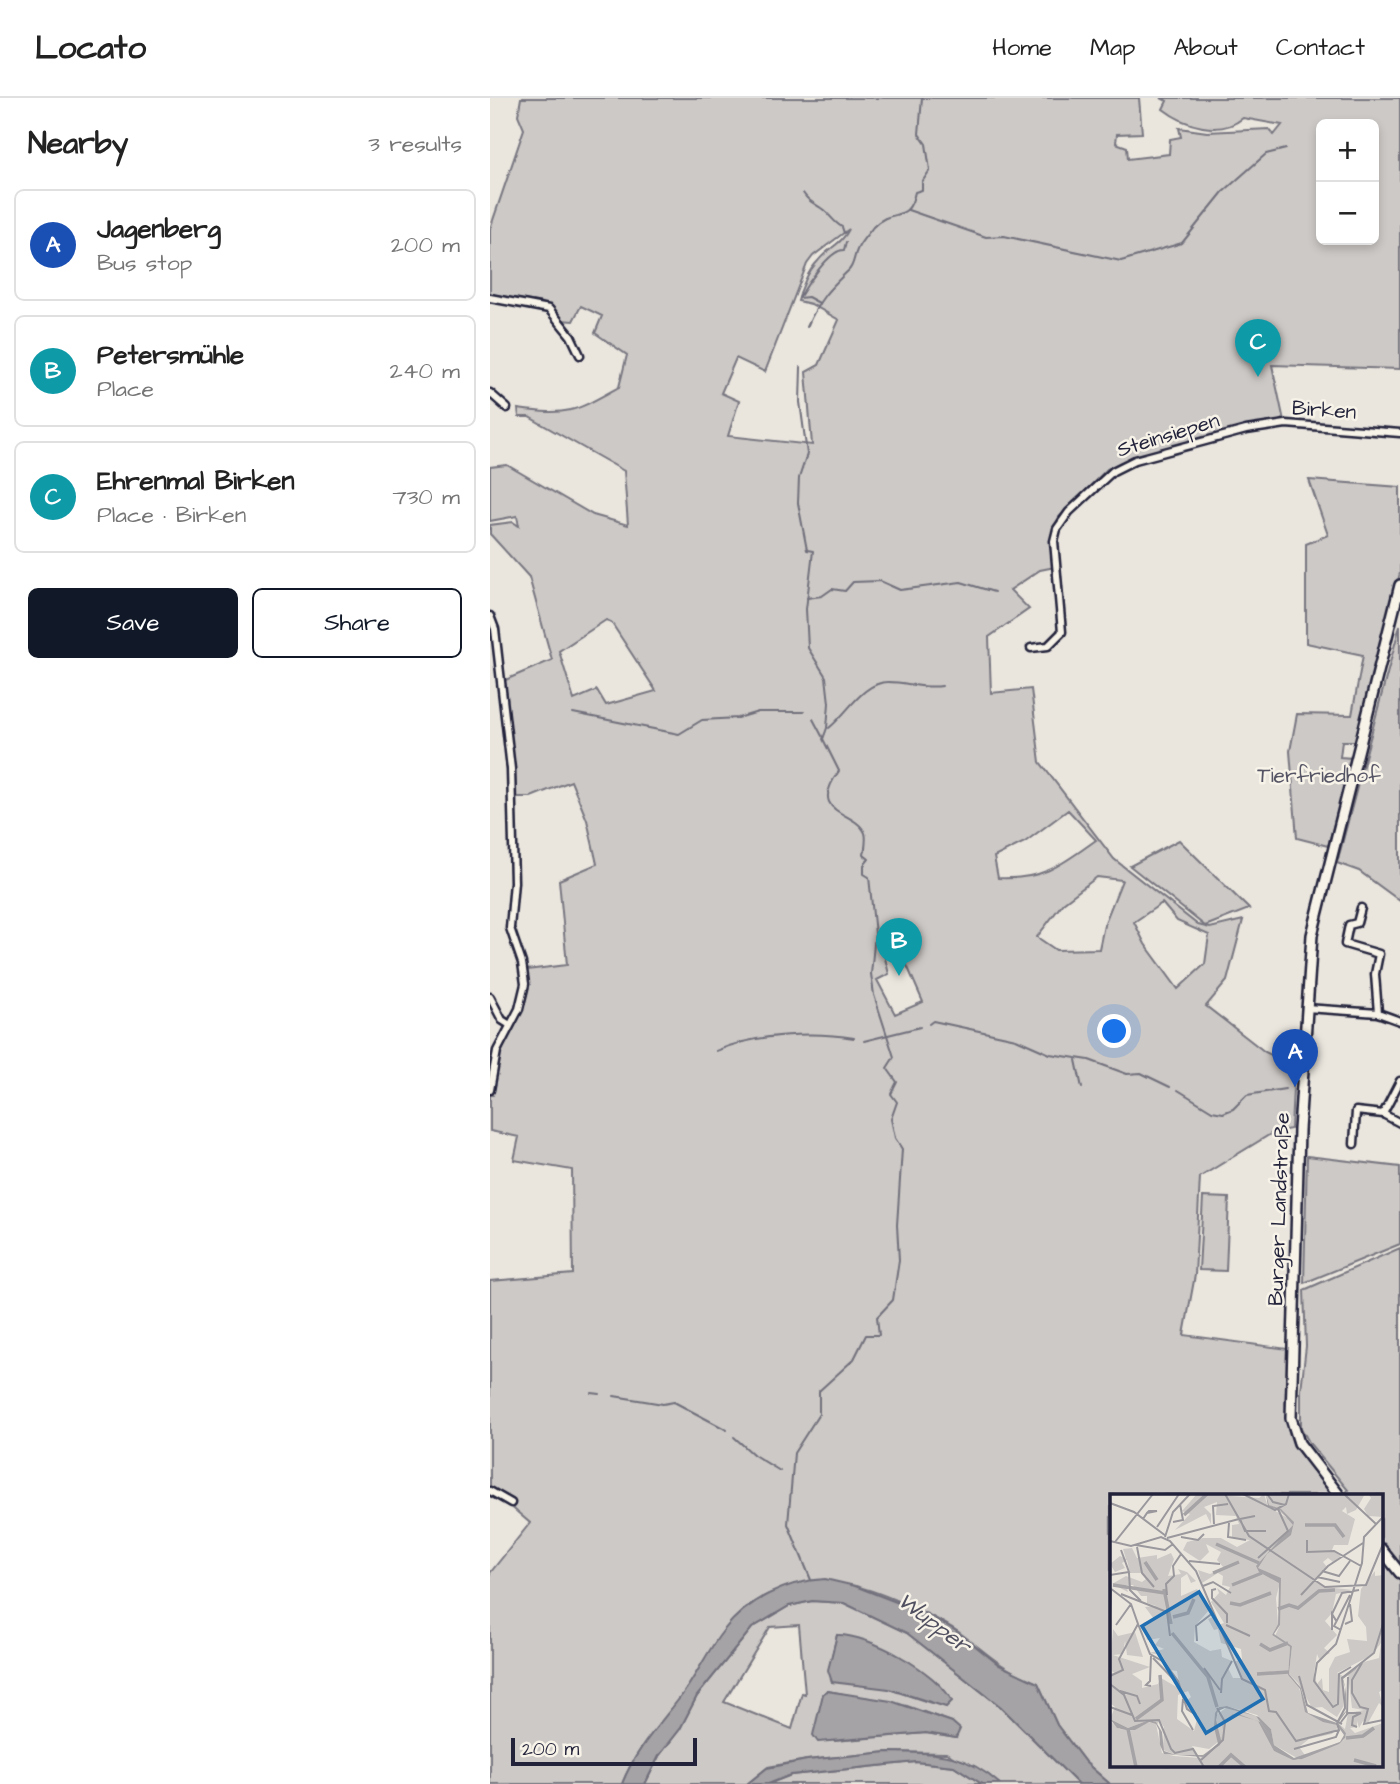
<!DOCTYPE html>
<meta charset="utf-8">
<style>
body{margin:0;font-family:"Architects Daughter",sans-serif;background:#f6f6f6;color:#222}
.controls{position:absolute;right:21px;top:21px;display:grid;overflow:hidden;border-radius:10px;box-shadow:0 4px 10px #0003}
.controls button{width:63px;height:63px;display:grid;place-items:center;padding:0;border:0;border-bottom:2px solid #e0e0e0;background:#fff;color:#222;font:35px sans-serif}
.scale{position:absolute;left:21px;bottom:18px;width:186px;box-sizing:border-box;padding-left:7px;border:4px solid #22223b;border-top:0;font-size:19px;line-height:24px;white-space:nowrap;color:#22223b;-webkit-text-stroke:5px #f7f3e8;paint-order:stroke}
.you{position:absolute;left:625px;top:934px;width:24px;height:24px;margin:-18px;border:5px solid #fff;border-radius:50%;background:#1a73e8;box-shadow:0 0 0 10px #1a73e833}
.badge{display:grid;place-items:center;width:46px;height:46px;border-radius:50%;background:#111827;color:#fff;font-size:23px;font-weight:700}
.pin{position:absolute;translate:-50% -58px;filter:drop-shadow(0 2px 4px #0008)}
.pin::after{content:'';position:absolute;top:37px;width:24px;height:21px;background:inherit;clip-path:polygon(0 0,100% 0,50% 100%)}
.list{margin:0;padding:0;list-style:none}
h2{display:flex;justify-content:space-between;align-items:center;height:91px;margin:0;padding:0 28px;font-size:30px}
h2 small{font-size:23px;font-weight:400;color:#767676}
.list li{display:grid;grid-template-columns:46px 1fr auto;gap:21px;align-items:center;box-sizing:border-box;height:112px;margin:0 14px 14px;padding:0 14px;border:2px solid #e0e0e0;border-radius:10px}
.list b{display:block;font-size:26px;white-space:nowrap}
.list p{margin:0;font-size:23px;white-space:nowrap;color:#767676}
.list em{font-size:23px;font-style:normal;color:#767676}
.actions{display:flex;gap:14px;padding:21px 28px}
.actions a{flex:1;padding:16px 0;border:2px solid #111827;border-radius:10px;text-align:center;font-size:24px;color:#111827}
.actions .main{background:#111827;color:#fff}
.map{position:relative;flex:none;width:910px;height:1686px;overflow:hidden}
header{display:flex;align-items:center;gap:42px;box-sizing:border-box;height:98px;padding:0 35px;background:#fff;border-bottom:2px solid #e0e0e0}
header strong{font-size:33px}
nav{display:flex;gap:38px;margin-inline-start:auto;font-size:24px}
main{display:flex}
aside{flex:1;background:#fff}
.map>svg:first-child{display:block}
</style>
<header>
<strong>Locato</strong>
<nav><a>Home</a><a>Map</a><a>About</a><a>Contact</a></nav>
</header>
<main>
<aside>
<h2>Nearby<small>3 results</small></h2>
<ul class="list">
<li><span class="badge" style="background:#1a4fb4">A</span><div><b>Jagenberg</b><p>Bus stop</p></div><em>200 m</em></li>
<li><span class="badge" style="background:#0f9aa8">B</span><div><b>Petersmühle</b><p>Place</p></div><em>240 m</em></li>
<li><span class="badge" style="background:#0f9aa8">C</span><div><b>Ehrenmal Birken</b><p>Place · Birken</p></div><em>730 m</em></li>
</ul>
<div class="actions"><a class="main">Save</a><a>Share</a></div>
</aside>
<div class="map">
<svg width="910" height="1686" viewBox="0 0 910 1686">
<rect width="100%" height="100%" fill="#eae6de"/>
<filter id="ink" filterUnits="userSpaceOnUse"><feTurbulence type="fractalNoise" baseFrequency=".0143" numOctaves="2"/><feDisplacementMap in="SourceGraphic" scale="14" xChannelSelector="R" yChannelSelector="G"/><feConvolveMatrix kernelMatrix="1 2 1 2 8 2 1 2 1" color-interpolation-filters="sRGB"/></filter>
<g filter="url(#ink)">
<!-- green -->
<g fill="#cdc9c6" stroke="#787680" stroke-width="2" fill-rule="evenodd">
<path d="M31,0h618l3,35 -25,1 -1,9 11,4 1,12 41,-5 1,-15 11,-2 -2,-9 28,4 62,-3 5,6 8,-10 -39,-7c-23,19 -58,8 -80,-9l4,-8 -6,-3h239v271l-128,-4 12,56 -77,17 -86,24 -14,7 -48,48 -5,11 -4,18 5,21 -15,3 -30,20 19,19 -40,28 2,56 40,-4 9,73 74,97 84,66 12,3 33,-8 -16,61 -21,25 59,46 29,14 -3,63 -17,3 -74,45 -5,98 -11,60 104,14c0,28 -8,67 6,93 11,19 27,36 40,53h-223v270h270v-270h-37l4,-5 -38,-46 -9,-16v-38l5,-44 -2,-56 96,-42v536h-290l-25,-22 -28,-37 -19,-42c-37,-13 -51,-31 -81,-52 -22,-15 -76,-39 -102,-45 -8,-2 -19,0 -27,0 -39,0 -63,2 -92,31 -20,19 -30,44 -45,66 -23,35 -54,62 -69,101h-132v-211l40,-50 -21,-18 5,-5 -24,-12v-207l83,-7 -1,-104 -58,-10 5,-23 -29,-6v-36h3l7,-40 25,-55 2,-30 40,-5 -8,-85 38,-16 -10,-44 -16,-39 -40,16h-15l-13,-116 49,-21 -23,-83 -39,-43v-9l23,-3 6,4 -2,-10 -27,5v-54l17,-2 86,50 35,10 -4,-54 -95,-54h-10l-1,-8c51,7 56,3 101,-22l8,-32 -32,-22 7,-17 -21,-10 -8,15 -12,-1 -12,-15 -7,-2 -52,-9v-65l34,-100 -6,-14zM831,26h53v116h-53zM359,131c-7,15 -21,19 -31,32 -10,10 -17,27 -20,40l13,3 28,16 -20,45 -13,7 6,73 -84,-9 11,-35 -18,-8 15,-35 29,14 42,-108 6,-8zM116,522l5,2 45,69 -50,14 -9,-15 -23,10 -15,-49zM578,712l28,30c-35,25 -52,40 -98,38l-4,-21 31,-15zM607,779l25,3 -18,45 -5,24 -43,1 -19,-13 26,-34zM672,805l15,18 32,14 -4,29 -27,25 -33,-45 -11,-22zM409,849l24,55 -28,12 -18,-34 12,-6 -5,-20z"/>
<path d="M819,382l91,7v86l-44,168h-14l-2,16 12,1 -24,88 -31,-8 -7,-87 7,-37 55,1 11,-60 -57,-12v-99l22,-9z"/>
<path d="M910,527v276l-41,-30 -22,-8z"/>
<path d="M689,742l70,69 -44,17 -75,-60z"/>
<path d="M817,1058l93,11v77l-96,39z"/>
<path d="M713,1099l26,1 -3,73 -27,-1z"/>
<path d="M322,1503l32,2 63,30 94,74 77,77h-78l-54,-31 -58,-1 -81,8 -39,7 -21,17h-102l14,-28 21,-27 17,-33 55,-68 37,-22zM309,1527l6,69 -3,-1 -10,36 -68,-27 46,-75zM347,1537l71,26 41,35 -18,7 -42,-14 -57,-33zM338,1593l79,15 45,16 4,16 -30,-5 -91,8c-9,-18 -20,-31 -7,-50z"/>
<path d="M426,1664l38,4 28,18h-214l23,-9z"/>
</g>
<!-- water -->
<g fill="#a6a3a6" stroke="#716f7b" stroke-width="2">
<path d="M335,1481l30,7 72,28 31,18 41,33 39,18 19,42 28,37 25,22h-32l-77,-77 -94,-74 -63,-30 -32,-2 -23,5 -37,22 -55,68 -17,33 -21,27 -14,28h-23c13,-34 38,-60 60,-89 15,-20 25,-44 41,-64 24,-31 63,-50 102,-52z"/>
<path d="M347,1537c32,-1 100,37 115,66l-6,6 -57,-18 -57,-7 -4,-12z"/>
<path d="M337,1593l64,10 61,21 8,7 -4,9 -30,-5 -108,9 -5,-7 10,-41z"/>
<path d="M398,1654c47,1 75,-1 112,32h-18l-28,-18 -38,-4 -125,13 -23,9h-21l20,-16 40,-8z"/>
</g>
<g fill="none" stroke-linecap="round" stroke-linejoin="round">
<!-- stream -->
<g stroke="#716f7b" stroke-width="2">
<path d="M313,95c6,9 9,9 18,15 8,5 12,14 21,19l2,6"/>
<path d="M418,112l78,27 18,-1 117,25 61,-18 41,-51 43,-38 20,-5"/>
<path d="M329,205l-11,-6 -9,1c7,-12 31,-49 45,-48l2,-8"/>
<path d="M317,229c13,-29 20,-36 42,-57 5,-5 5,-14 8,-20 3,-8 11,-16 16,-23 20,-21 35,-2 42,-35l7,-2v-8l8,-12 -4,-26 -7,-10 3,-36"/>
<path d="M311,269l-1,35 7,52 -8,24 -1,25 9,47 6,1 -7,58 2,39 18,29 3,26 -2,25 -4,11 16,32c-33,45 17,39 26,62 2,6 0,15 -1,22l5,4 -5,6v9l5,3 6,57 -4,40 3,21 20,62 -7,11 10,14 -6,12 6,8 -6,17 4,19 7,11 -5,76 2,35 -6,40 -16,17 2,18h-13l-12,24 -35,32v23l-25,39 -6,71 23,56"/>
<path d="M317,500l15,-2 10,-7 13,2 8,-9 27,-1 20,9 61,-8 33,10"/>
<path d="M83,615l106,21 23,-14 36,-2 20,-6h46"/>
<path d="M323,621l9,17"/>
<path d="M339,630c18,-14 34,-46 59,-46 19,0 35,7 54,4"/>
<path d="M439,926l4,-3 83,18 34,15 39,6 38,14 14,-1 29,14"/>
<path d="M374,943l56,-14"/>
<path d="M226,953c37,-17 98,-20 138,-13"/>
<path d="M586,962l6,28"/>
<path d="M688,992l34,21 11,2 10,-4 14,-14 38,-6"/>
<path d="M102,1295l8,1"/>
<path d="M124,1298l49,8 11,-2 53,28"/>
<path d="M244,1339l20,18 26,16"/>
</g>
<defs>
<g id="minor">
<path d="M0,200l59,11 22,27 9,19"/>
<path d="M0,295l17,15"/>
<path d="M0,518l5,13 16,140 3,113 -4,46 12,35 3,21 -6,25 -22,42 -7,39"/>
<path d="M541,550l17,-2 14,-14 -8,-91 3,-12 12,-17 44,-41 22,-11 111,-30 40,-6 114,9"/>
<path d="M871,810l-4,15 -8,2 -4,19 34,10 -4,20 3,39"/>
<path d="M0,899l12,23 8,5"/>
<path d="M816,910l72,5 22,8"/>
<path d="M910,983l-17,33 17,9"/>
<path d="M864,1046l2,-33 27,3"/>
<path d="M0,1393l21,12"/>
</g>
<g id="secondary">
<path d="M849,1397l-40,-52 -8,-25 8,-288 13,-195 88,-350"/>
<path d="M891,1451l19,24"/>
</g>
</defs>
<!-- minor casing -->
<use href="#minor" stroke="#22223b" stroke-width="11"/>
<!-- secondary casing -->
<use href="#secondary" stroke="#22223b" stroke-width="14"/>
<!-- minor -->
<use href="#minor" stroke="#f7f3e8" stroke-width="6"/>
<!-- secondary -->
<use href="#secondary" stroke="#f7f3e8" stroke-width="9"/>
</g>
</g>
<g text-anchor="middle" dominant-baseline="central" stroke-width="5" stroke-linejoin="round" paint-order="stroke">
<!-- street labels -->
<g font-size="21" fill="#22223b" stroke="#f7f3e8">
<text transform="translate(834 312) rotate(4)">Birken</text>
<text transform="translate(678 337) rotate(-17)">Steinsiepen</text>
<text transform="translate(789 1111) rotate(-88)">Burger Landstraße</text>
</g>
<!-- park labels -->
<g font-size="21" fill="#555465" stroke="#f7f3e8">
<text x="829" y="677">Tierfriedhof</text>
</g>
<!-- water labels -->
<g font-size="23" font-style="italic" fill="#504f60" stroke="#f7f3e8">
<text transform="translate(444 1525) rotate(37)">Wupper</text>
</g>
</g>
<!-- overview -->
<g transform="translate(620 1396)">
<rect width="273" height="273" fill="#eae6de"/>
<path d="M94,0l55,4 5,-4 4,13 25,14 -24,-16 -3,-11h99l-9,16 -9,4 -1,-7 -4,4 13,8 -7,26h-14l-2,5 9,6 -8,6 -5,-4 -5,4 4,5 -13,13 -4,-2 15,9 28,3 -17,4 -4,19 -7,8 12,14 -13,13 6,5 -11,6 -2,-5 -3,19 3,11 5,-6 1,12 6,2v-23l6,-12 15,-5 -3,-13 20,2 -1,-14 -8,-11 3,-27 14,-18v5l8,-1v115l-4,2 4,15 -4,-4 -11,20 -5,-2 -4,7 -2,-7v6l-7,1 5,5 28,-10v44h-273v-46l9,8 11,1 18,-8 8,2 6,29 12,3 26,2 21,-16 -6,-22 3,22 -9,7 -17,-3 6,9h-22l-13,-5 1,-23 -5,-7 -1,4 -9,-4 -21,8 -18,-9 5,-12 -5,-4v-31l6,2 -6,-4 3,-41 5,7 17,-4 8,25 -16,-2 -2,-14 -2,13 -10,1 37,12 -18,7 10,7v7l16,-4 3,-6 19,11 -3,-18 -7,-1 -8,-15 -13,-2 15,-4 -9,-4 5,-7 -13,2 -4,-17 11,-4 -9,-12 11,-1 -9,-3v-7h-6l-8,-11h-7l2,7 -16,-8 14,-8 16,6 4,-3 -4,-6h-12l-3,-13 -5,3 3,5 -10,4 -5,-8 10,-8 6,3 -3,-10 9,-1 5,10 20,-3v4l14,-6 3,6 -6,17 13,-2 -3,-5 9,3 9,9 -5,2 -4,-9 -6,4v18l16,-7 13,20 -15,17 -1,16 16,9 11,-2 1,8 10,4 -4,7 5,10h9l-8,-16 8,-3 -1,-10 -20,-6 -3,-14 -4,1 -6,-11 7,-3 3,9 6,-2 -13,-21 8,-9 -2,-5 9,7 4,-8 -8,-2 1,-9 -5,-3 -16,10 -4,-13 12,4 14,-6 -7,-8 4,-8 -15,-8 3,8 -9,9 -17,-11 4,-8 16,-4h18l16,9 13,-7 -18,-2v-13l7,-1 -3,-8 -20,-1 1,-13 -13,5 7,7v10l-5,-10 -31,16 15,-16 -8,-3 14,-16zM170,88v43l-5,11 17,10 -3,28 9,9 14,25 10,-1 15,10 6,-10v-31l-6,-3 35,-18 9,-12 -2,15 -19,5 -12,12 4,33 12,2 -16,3 -3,16 -7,-6 8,10 -2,7 -46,20 -24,-9 -4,-20 -14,-15 -30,-8 -11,8 4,-9 8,-1 30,9 14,14 3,16 23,13 8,-3 -6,-8 10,-8 23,-5 6,-7 6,5 -7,-7 -30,-12 -8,-25 -11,-13 2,-28 -18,-12 6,-11 -2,-26zM78,197l3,6 -6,5 2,7 11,6 -4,16 -17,-12 1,-24zM258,0h15v23l-15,-1 -4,-7 7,-11z" fill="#cdc9c6" fill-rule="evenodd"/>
<path d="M156,0l3,11 12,4 13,13 -3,13 -24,19 -9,14 23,10 -1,47 -6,9 18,12 -3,28 12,14 7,25 29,10 1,-2 4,-6 4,-4 -2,-10 1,-14 -2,-6v-3l1,-2 10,-6 7,-8 -6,8 -12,9 2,7 1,8v18l-8,11 8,10 -1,5 -6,6 -37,15 -9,1 -19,-9 -16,-30 -24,-7 -10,7 -2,9 1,-8 10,-8h5l22,8 12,17 -16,-23 -31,-8 -7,3 -2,9 5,20 2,-7 -3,12 -17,12 -39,-3 -4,-9 -1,-15 -3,-6 -7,-2 -14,8h-9l-9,-2 -7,-9 18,9 21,-8 7,2 6,10 2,19 12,4h27l15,-11 -4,-17 1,-14 4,-6 8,-1 32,11 12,12 3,16 20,13 46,-16 4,-7 -7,-10 -14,-3 -18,-10 -5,-23 -12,-14 2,-28 -18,-12 6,-11 1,-41 -20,-11 -3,-6 37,-41 -13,-15 -12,-3z" fill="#a6a3a6"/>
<path fill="none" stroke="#a6a3a6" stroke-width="3.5" d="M74,21l23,-21M195,31h30l9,12M106,50l43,19M35,68l12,18M103,79l26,-11M3,91l52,8M122,91l30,-12M54,95l7,35M120,109l10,2 31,-12M168,115l11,-4 9,3 21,-17 16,-1M63,123l15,-4 6,-14M62,139l36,44 9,30M150,150l10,6 18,-7M147,180l32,-2M26,225l26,-19 -2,-25M18,235l8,38M236,244l17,-2 11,-8M244,266l22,6M109,273l12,-12 14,12"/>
<path fill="none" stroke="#9a989d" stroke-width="2" d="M115,0l24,42 76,51 41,-2 17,-41M133,0l32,16 11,-6 3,-10M157,0l6,8 12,3M235,1l31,29M0,9l24,9 32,24M145,22l-15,3 5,12h21M33,25l4,-6 2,-2h8l-10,2M63,28l10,-2 -3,-16M119,29l-1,14 18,3M104,30l-1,-18 15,-2M47,33l22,-33M55,43l8,-25 17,-18M71,43l17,3 6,-6M57,44l72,-19M197,46v12l27,-1 27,15M0,47l21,5 30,-9 9,4 26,30 46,108 23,11 4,21 7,1 20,29 43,-11 -2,-7 8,-15 -3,-30 32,-25 9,-29M5,48l38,-48M26,51l29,5 8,-6M27,53l5,26 12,14M148,64l30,-27 -10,-22M79,67l31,3M212,77l17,5 11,-15M19,79l1,17 11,11M0,81l19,-3 -8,-22M207,83l23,5M93,92l10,-4 18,11M0,94l21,16 7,20 -19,35 4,11 -13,6M106,95l-4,1v8l15,16v9M11,100l46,18 3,24M57,101l-1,-11 8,-8 -1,-10 8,-12M191,101l27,-29 35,-23M222,120l10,-21 17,-3M0,121l1,-25M28,130l12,30 14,8 14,19 9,28 9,6M235,130l7,-3 -2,-17M6,131l15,-21M116,131l24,11M222,136v-16l5,8M231,136l-7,-4 16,-31M87,147l-1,-15 18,-14M41,162l-1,25 -4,4 5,1M43,164l25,26M252,169l-10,17v13l8,14 8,2 -4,15 19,-4M241,173l-12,7 -1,30 -5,3 -19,-26 3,-18 19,-19 26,-81 2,-26 19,-20M94,174l16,22M189,182l8,29 35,19M0,190l14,11 11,26 24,-1 12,29 4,4 18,-4 11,18M10,197l17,5 3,8M111,199l1,-14 10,-18M73,205l-1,12 11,19M0,213l22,8M237,221l1,-38M231,228l7,-9h13l-8,4 -1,8 5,2M184,255l42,-12 3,-7M91,266l22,-20 2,-18 -8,-14"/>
<path fill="#1f6fb2" fill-opacity="0.15" stroke="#1f6fb2" stroke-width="3.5" d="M89,98l64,107 -57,34 -64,-107z"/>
<rect width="273" height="273" fill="none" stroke="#22223b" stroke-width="3.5"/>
</g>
</svg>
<div class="controls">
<button>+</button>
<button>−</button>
</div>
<div class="scale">200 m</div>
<div class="you"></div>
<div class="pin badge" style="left:805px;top:989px;background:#1a4fb4">A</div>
<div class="pin badge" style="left:409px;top:878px;background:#0f9aa8">B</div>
<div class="pin badge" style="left:768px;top:279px;background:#0f9aa8">C</div>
</div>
</main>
